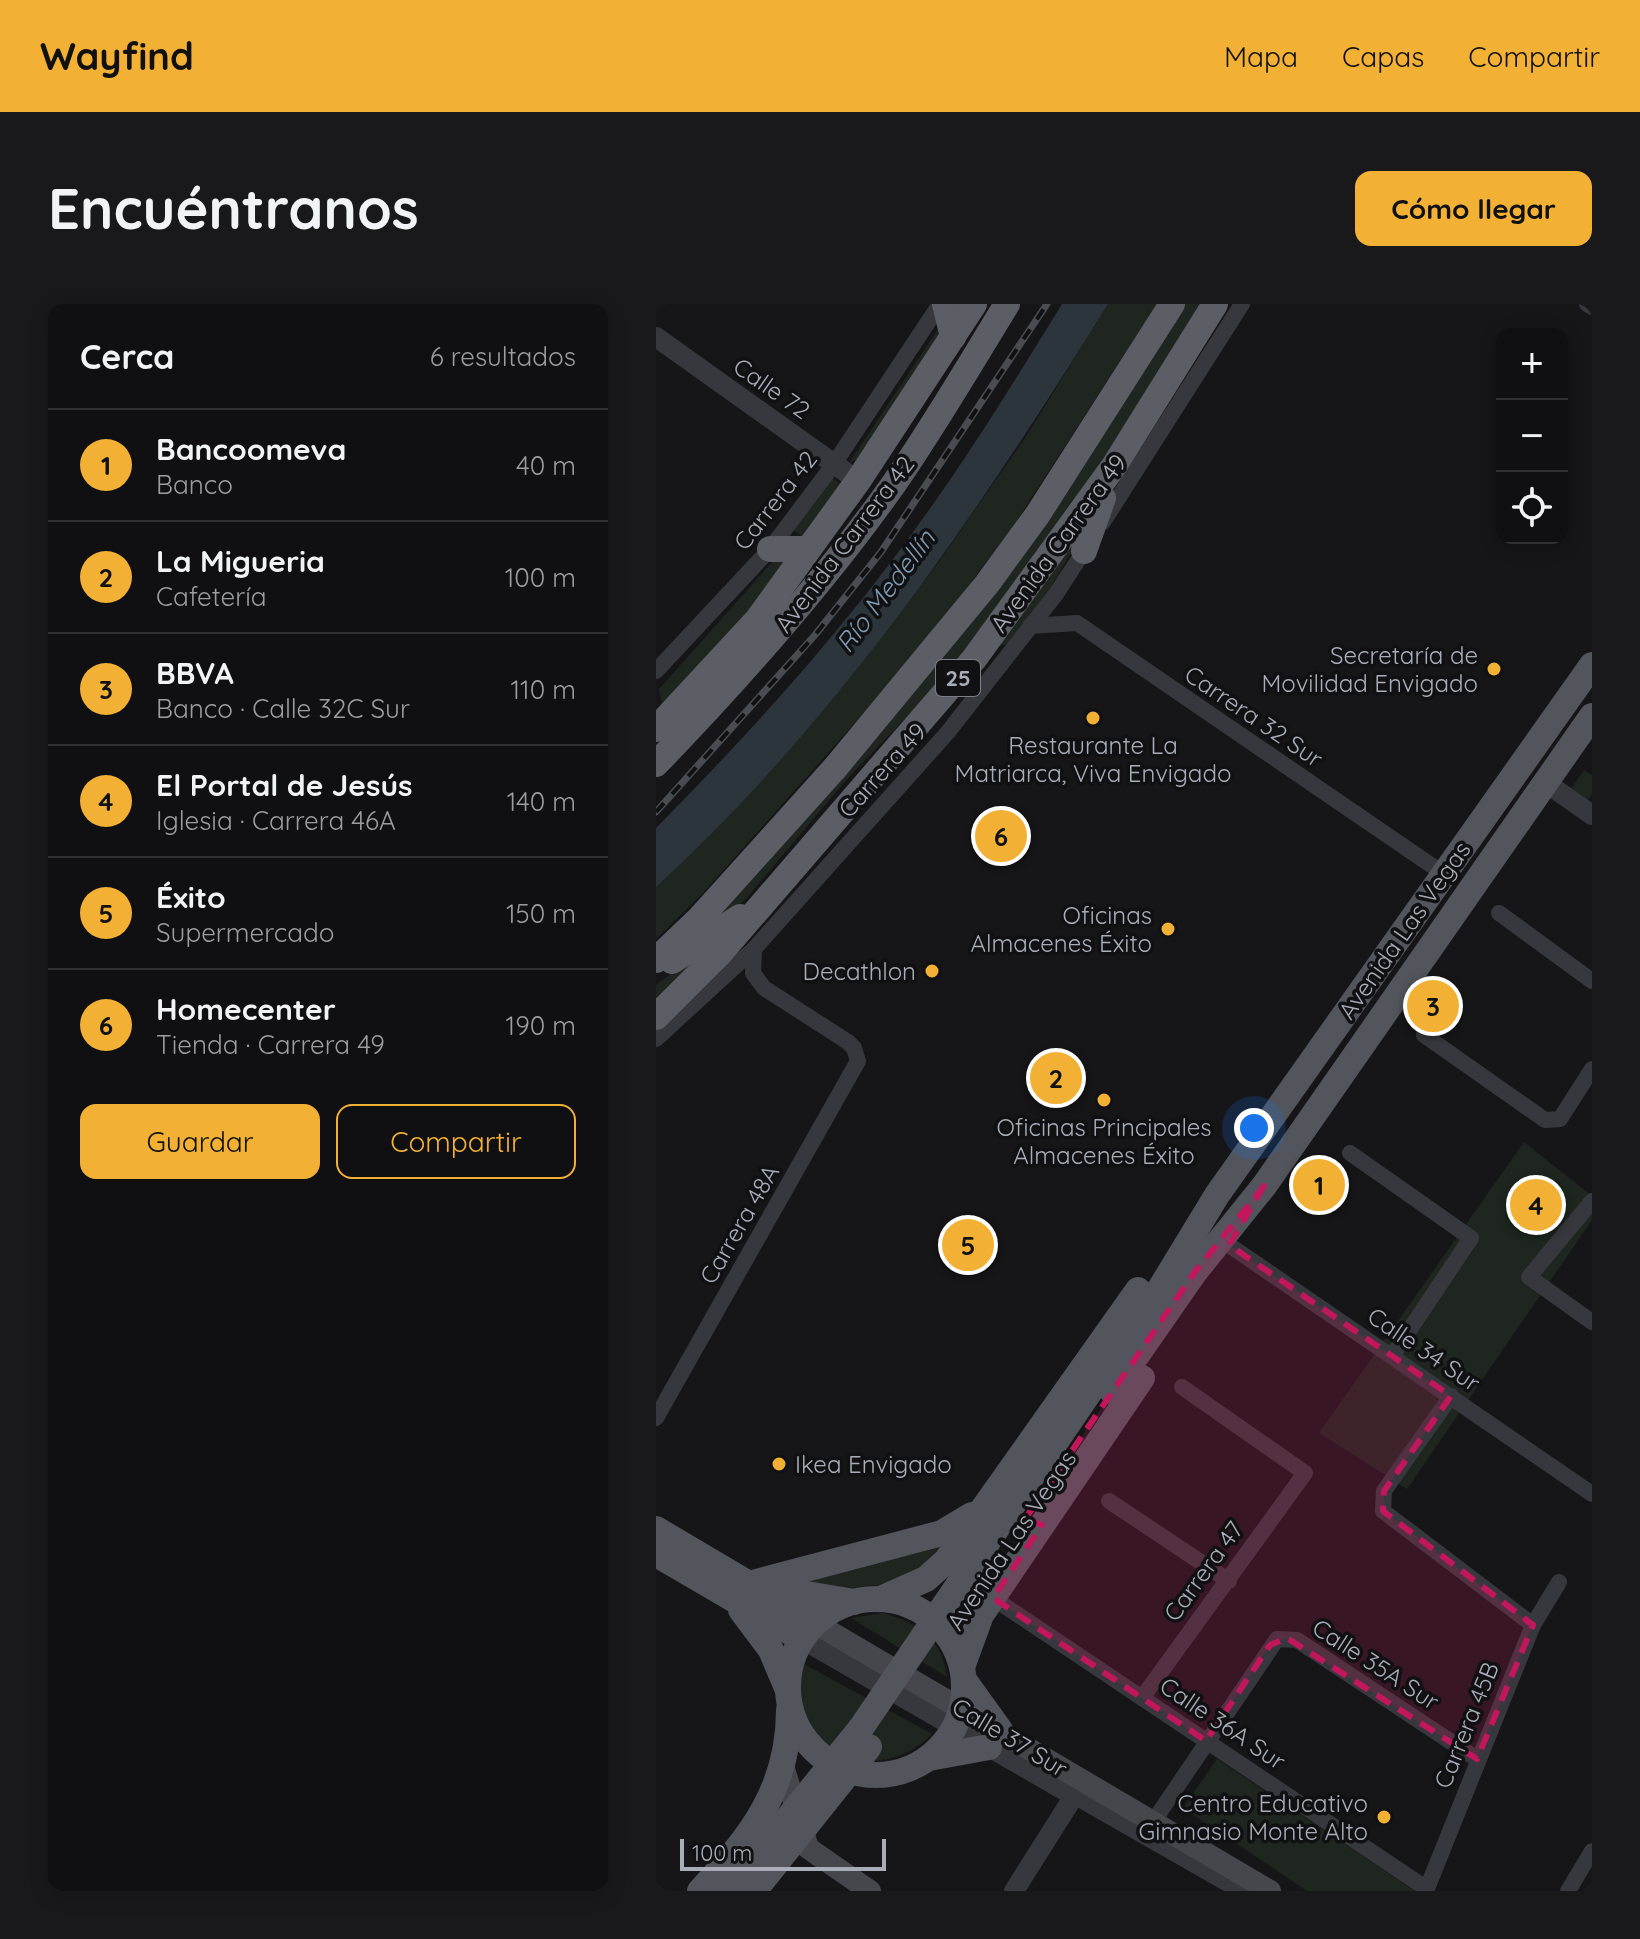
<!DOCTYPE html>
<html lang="es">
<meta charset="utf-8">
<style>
body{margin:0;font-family:Quicksand,sans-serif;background:#19191b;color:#f1f3f6}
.controls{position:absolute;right:24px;top:24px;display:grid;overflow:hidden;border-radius:16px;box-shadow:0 4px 20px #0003}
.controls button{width:72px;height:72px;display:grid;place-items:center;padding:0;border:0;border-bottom:2px solid #303032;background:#101012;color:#f1f3f6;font:40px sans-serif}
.scale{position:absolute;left:24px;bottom:20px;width:206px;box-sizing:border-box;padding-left:8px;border:4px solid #a8adb8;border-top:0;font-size:22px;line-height:28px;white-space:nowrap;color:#a8adb8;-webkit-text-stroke:6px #111113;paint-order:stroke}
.you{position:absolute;left:598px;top:824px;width:28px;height:28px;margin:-20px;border:6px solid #fff;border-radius:50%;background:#1a73e8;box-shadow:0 0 0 12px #1a73e833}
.badge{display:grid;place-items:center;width:52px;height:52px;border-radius:50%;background:#f2b134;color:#111;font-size:26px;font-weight:700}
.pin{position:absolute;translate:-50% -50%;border:4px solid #fff;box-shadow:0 2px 8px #0006}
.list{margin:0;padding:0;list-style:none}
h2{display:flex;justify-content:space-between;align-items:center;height:104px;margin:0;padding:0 32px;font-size:34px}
h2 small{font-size:26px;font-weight:400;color:#9c9d9f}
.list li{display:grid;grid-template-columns:52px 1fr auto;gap:24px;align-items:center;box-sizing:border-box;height:112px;padding:0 32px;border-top:2px solid #303032}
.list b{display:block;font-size:30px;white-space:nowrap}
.list p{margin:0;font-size:26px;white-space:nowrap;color:#9c9d9f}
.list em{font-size:26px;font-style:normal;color:#9c9d9f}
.actions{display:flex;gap:16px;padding:24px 32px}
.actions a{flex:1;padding:18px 0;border:2px solid #f2b134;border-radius:16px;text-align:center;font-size:28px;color:#f2b134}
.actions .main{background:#f2b134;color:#111}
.icon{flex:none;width:44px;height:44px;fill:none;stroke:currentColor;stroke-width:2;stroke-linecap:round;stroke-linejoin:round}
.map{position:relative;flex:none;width:936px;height:1587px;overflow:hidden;border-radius:16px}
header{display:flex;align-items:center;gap:48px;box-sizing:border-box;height:112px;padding:0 40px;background:#f2b134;color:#111}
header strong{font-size:38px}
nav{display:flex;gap:44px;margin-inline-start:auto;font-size:28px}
.intro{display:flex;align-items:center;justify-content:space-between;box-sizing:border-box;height:192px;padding:0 48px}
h1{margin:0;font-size:56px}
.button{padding:20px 36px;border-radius:16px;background:#f2b134;color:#111;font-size:28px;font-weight:700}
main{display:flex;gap:48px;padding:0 48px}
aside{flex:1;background:#101012;border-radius:16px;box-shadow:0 4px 20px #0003}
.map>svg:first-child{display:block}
</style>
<header>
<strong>Wayfind</strong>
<nav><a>Mapa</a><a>Capas</a><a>Compartir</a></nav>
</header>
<div class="intro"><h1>Encuéntranos</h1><a class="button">Cómo llegar</a></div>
<main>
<aside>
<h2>Cerca<small>6 resultados</small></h2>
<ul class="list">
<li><span class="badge">1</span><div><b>Bancoomeva</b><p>Banco</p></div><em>40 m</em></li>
<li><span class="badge">2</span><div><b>La Migueria</b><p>Cafetería</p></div><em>100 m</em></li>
<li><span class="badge">3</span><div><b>BBVA</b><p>Banco · Calle 32C Sur</p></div><em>110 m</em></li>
<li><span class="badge">4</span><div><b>El Portal de Jesús</b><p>Iglesia · Carrera 46A</p></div><em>140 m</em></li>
<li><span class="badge">5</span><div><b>Éxito</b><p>Supermercado</p></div><em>150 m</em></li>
<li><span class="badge">6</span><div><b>Homecenter</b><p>Tienda · Carrera 49</p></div><em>190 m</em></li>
</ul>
<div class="actions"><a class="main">Guardar</a><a>Compartir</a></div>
</aside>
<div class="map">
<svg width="936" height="1587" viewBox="0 0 936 1587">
<rect width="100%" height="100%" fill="#161618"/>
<!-- green -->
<g fill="#1e261f">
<path d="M452,0h49l-147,227 -91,120 -215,241 -48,47v-52l191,-207 91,-117 87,-125z"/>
<path d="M529,0h17l-127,198 -70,99 -66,82 -91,95 -103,122 -60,46 151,-162 157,-189z"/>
<path d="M282,25l2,15 -75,112 -16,7z"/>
<path d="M175,173l11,8 -38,53 -11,-8z"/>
<path d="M427,228l-42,72 -29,40 -14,2z"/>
<path d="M136,253l-57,71 -73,78 -3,-17 116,-130z"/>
<path d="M928,466l8,5v19l-4,6 -17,-11z"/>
<path d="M53,642l-53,53v-14z"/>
<path d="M868,838l68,54v24l-185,269 -88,-56z"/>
<path d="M280,1237l8,7 -44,35 -42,4 -18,6 -33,-5 1,-13z"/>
<path d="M227,1309c37,11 58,24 64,64l-96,-59z"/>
<path d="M146,1359l130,71c-59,60 -149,11 -130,-71z"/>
<path d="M561,1455l198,132h-108l-124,-83z"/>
</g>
<!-- water -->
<path fill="#2c353c" d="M406,0h46c-129,208 -270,416 -452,583v-59c96,-97 191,-202 270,-314 49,-68 92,-139 136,-210z"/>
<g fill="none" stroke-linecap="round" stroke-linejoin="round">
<!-- minor -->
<g stroke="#37383d" stroke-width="16">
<path d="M931,0l5,3"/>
<path d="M447,218l139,-218"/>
<path d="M374,322l47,-3 367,251"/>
<path d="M0,367l114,-122 64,-85 106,-160"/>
<path d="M843,609l93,68"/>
<path d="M768,731l121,85 15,-1 32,-50"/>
<path d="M0,735l98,-90 194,-217 108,-138 32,-49"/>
<path d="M694,849l121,85 -79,118"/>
<path d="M936,897l-63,76 63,45"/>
<path d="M573,941l363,249"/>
<path d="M795,1092l-67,95 -1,20 150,114"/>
<path d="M0,1114l202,-357 -4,-13 -6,-6 -84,-54 -11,-15 1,-24"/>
<path d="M453,1197l120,80"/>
<path d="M337,1294l434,291"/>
<path d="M486,1394l163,-225 -123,-86"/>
<path d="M418,1492l166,95"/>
<path d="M497,1518l124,-183 20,1 180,119"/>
<path d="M770,1587l107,-266 26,-43"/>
<path d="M912,1587l24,-40"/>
</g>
<!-- tertiary -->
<g stroke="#37383d" stroke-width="20">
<path d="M0,33l202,144"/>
<path d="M889,478l47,33"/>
<path d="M146,1335l272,157 -60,95"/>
</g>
<!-- secondary -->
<g stroke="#45474d" stroke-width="22">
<path d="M159,1319l455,268"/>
<path d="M128,1465l24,79 62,43"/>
</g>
<!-- primary -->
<g stroke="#53555c" stroke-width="26">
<path d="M456,1087l82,-118 70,-87 328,-470"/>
<path d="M0,1225l159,94"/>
<path d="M0,1250l146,85"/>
<path d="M93,1280l193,-51 30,-18"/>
<path d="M109,1283l89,15"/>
<circle cx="220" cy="1383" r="88"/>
<path d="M225,1295l45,-20 20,-18 192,-271"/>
<path d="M85,1306l30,40 16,38"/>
<path d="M306,1363l19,-52 161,-237"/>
<path d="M308,1376l36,50"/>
<path d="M273,1454l60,-11"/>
<path d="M44,1587c51,-55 89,-102 89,-181"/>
<path d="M73,1587l132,-163 300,-441 56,-92 375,-530"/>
<path d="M98,1587l115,-144"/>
</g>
<!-- trunk -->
<g stroke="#5b5e65" stroke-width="26">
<path d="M289,0l8,33"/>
<path d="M114,245h38"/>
<path d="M428,247l19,-53"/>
<path d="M0,425l102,-110 100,-138 116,-177"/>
<path d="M0,460c85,-88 166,-179 237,-279 41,-59 77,-121 114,-181"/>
<path d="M0,656l43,-41 136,-151 152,-184 51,-70 134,-210"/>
<path d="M16,657l68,-44"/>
<path d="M0,713l65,-65 253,-293 140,-193 101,-162"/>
</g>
<defs>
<path id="rail" d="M0,508l159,-177 66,-83 166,-248"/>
</defs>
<!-- rail casing -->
<use href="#rail" stroke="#4a4c52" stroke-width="7"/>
<!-- rail -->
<use href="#rail" stroke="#111113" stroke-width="4" stroke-dasharray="12" stroke-linecap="butt"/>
</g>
<!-- marked area -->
<path fill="#c2185b" fill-opacity="0.2" stroke="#c2185b" stroke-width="6" stroke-dasharray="16 10" stroke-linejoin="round" d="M608,882l-35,59 222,151 -67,95 -1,20 150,114 -56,134 -190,-121 -17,7 -64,96 -213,-143 49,-73 -17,-6 169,-246z"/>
<!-- markers -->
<g fill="#f2b134" stroke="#111113" stroke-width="3">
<circle cx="838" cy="365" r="8"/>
<circle cx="437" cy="414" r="8"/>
<circle cx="512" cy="625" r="8"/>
<circle cx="276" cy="667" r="8"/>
<circle cx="448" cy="796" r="8"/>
<circle cx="123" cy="1160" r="8"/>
<circle cx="728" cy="1513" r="8"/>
</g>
<g text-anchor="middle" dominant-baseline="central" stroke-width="7" stroke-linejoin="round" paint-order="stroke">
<!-- shield labels -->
<rect fill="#111113" stroke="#7b7e86" stroke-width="2" x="280" y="356" width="44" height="36" rx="6"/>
<g font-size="22" font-weight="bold" fill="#a8adb8">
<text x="302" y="374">25</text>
</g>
<!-- street labels -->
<g font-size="24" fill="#a8adb8" stroke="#111113">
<text transform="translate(116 84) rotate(35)">Calle 72</text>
<text transform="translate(119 196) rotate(-52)">Carrera 42</text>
<text transform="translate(402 239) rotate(-54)">Avenida Carrera 49</text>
<text transform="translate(188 240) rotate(-53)">Avenida Carrera 42</text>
<text transform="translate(598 412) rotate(34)">Carrera 32 Sur</text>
<text transform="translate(226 466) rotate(-48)">Carrera 49</text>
<text transform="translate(748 626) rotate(-55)">Avenida Las Vegas</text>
<text transform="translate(83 920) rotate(-60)">Carrera 48A</text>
<text transform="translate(768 1045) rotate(34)">Calle 34 Sur</text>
<text transform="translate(355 1236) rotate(-56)">Avenida Las Vegas</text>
<text transform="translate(547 1267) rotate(-54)">Carrera 47</text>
<text transform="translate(720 1360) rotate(33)">Calle 35A Sur</text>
<text transform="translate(567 1419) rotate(34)">Calle 36A Sur</text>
<text transform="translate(810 1421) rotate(-68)">Carrera 45B</text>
<text transform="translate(354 1433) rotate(31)">Calle 37 Sur</text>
</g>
<!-- poi labels -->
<g font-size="24" fill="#a8adb8" stroke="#111113" text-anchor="end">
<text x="822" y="351">Secretaría de<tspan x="822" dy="28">Movilidad Envigado</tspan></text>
<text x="437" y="441" text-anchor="middle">Restaurante La<tspan x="437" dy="28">Matriarca, Viva Envigado</tspan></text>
<text x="496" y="611">Oficinas<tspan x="496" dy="28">Almacenes Éxito</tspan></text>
<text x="260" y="667">Decathlon</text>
<text x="448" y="823" text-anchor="middle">Oficinas Principales<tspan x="448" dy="28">Almacenes Éxito</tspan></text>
<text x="139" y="1160" text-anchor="start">Ikea Envigado</text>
<text x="712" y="1499">Centro Educativo<tspan x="712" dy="28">Gimnasio Monte Alto</tspan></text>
</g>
<!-- water labels -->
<g font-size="26" font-style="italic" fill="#7f9bb3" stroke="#111113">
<text transform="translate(229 287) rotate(-53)">Río Medellín</text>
</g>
</g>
</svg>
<div class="controls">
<button>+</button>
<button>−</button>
<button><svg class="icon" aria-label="locate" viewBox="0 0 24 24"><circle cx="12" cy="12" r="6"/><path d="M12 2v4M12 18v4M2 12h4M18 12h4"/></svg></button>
</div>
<div class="scale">100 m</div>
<div class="you"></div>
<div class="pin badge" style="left:663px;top:881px">1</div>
<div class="pin badge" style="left:400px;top:774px">2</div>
<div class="pin badge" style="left:777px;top:702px">3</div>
<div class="pin badge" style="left:880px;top:901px">4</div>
<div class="pin badge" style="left:312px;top:941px">5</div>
<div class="pin badge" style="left:345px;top:532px">6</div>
</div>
</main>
